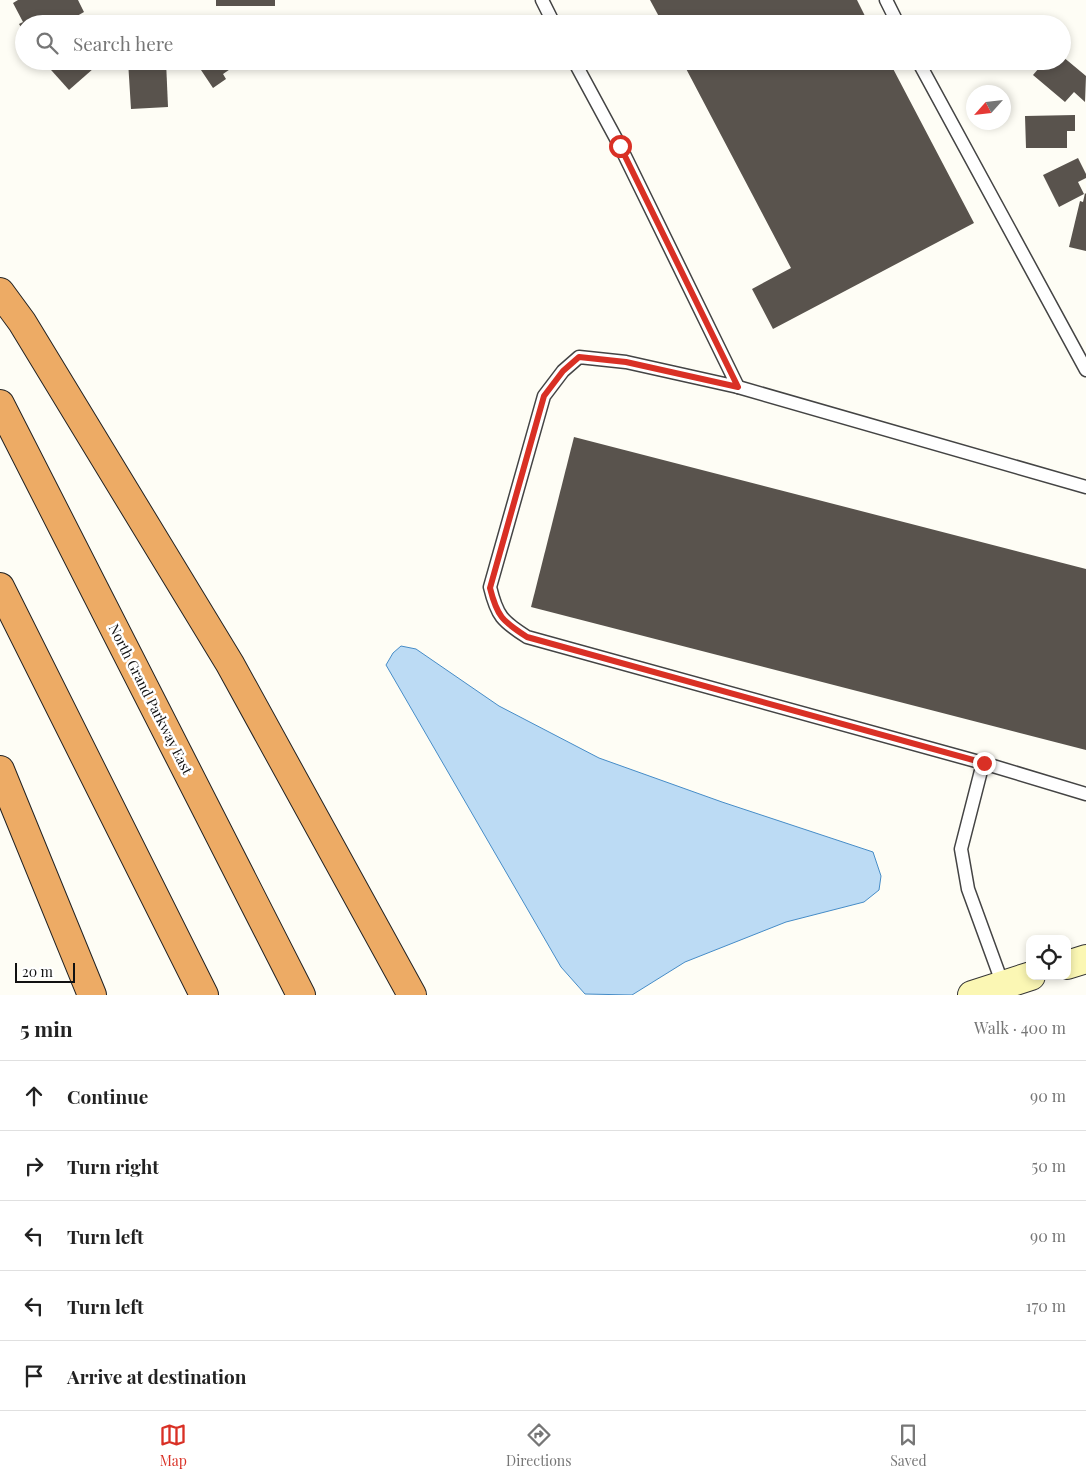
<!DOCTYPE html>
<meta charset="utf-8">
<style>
body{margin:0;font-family:"Playfair Display",serif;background:#f6f6f6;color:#222}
.controls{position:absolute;right:15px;bottom:15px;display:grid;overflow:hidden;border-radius:10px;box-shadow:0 2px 8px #0003}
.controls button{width:45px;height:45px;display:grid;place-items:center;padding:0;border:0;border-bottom:1px solid #e0e0e0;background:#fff;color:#222;font:25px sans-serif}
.compass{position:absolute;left:966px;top:85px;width:45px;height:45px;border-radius:50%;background:#fff;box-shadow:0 2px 8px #0003;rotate:243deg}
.scale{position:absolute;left:15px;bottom:12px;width:60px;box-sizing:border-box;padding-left:5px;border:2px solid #111;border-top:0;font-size:14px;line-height:18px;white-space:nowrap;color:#111;-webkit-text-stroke:4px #fff;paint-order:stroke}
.stop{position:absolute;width:15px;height:15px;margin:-11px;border:4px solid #d93025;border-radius:50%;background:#fff}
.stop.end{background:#d93025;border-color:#fff;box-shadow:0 1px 5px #0008}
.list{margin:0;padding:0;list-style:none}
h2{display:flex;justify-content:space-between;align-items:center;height:65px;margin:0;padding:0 20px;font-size:21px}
h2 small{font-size:16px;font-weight:400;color:#767676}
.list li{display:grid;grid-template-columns:32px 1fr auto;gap:15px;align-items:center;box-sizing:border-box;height:70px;padding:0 20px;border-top:1px solid #e0e0e0}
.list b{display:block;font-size:19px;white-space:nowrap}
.list em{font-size:16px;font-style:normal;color:#767676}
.icon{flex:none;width:28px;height:28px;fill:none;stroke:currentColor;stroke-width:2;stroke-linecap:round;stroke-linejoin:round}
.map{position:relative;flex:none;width:1086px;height:995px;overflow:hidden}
.search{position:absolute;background:#fff;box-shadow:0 2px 8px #0003;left:15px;right:15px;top:15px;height:55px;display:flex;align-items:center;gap:12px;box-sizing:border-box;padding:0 18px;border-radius:28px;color:#767676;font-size:19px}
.sheet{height:415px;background:#fff}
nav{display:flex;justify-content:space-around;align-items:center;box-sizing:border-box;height:70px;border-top:1px solid #e0e0e0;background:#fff;font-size:14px;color:#767676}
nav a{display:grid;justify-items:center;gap:2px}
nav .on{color:#d93025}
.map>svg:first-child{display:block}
</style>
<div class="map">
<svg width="1086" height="995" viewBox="0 0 1086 995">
<rect width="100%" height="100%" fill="#fefdf5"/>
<!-- water -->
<path fill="#bcdbf4" stroke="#468cc7" d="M401,646l15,3 83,57 100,52 123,44 151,50 8,24 -2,14 -15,12 -78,20 -101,40 -53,33 -47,-1 -24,-27 -175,-302 7,-12z"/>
<!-- building -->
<g fill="#59534d">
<path d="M18,0h60l6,12 -21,12h-39v8l-5,-8 4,-2 -10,-19z"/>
<rect x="216" y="0" width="59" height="6"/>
<path d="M650,0h207l12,24h-206z"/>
<path d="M90,17l6,7h-14z"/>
<path d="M216,18l4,6h-13z"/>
<path d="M1062,56l24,20 -1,26 -11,-10 -9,10 -32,-27 12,-14h17z"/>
<path d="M43,61h59l-33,29z"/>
<path d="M128,61h38l2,46 -37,2z"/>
<path d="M195,61h47l-19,13 3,5 -13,9z"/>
<path d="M682,61h207l85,162 -201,106 -21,-40 39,-21z"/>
<path d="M1075,115v16h-8v17h-41l-1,-32z"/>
<path d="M1078,158l8,16v4l-8,4 6,12 -25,13 -16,-32z"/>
<path d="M1085,193l1,1v57l-17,-4 11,-46 3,1z"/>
<path d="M574,437l512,132v181l-555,-143z"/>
</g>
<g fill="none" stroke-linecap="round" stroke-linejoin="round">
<defs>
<g id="service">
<path d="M542,0l12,24"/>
<path d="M886,0l12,24"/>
<path d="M574,61l46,85 118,241 -112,-25 -47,-5 -16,14 -19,25 -54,191c7,29 12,34 37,50l456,126 103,31"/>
<path d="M918,61l168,309"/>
<path d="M738,387l348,100"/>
<path d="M983,763l-22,86 7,40 35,96"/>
</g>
<g id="secondary">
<path d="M1067,965l19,-6"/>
<path d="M972,995l59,-19"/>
</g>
<g id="motorway">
<path d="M0,292l22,30 208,342 182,331"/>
<path d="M0,404l301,591"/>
<path d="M0,587l204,408"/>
<path d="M0,770l92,225"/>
</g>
</defs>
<!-- service casing -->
<use href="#service" stroke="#444" stroke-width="15"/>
<!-- secondary casing -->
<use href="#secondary" stroke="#333" stroke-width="30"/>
<!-- motorway casing -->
<use href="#motorway" stroke="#222" stroke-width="30"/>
<!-- service -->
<use href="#service" stroke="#fff" stroke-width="12"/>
<!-- secondary -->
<use href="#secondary" stroke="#fbf7b4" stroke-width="28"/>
<!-- motorway -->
<use href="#motorway" stroke="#edab65" stroke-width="28"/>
</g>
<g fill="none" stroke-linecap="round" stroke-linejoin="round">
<!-- route -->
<path stroke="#d93025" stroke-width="6" d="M620,146l118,241 -112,-25 -47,-5 -16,14 -19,25 -54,192c7,28 12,33 37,49l457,126"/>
</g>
<g text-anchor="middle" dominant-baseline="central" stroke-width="5" stroke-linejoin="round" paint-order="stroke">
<!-- street labels -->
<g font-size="14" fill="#111" stroke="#fff">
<text transform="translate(151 699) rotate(63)">North Grand Parkway East</text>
</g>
</g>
</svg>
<div class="controls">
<button><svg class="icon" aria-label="locate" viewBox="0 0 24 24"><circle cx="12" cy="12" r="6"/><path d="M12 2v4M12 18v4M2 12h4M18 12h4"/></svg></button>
</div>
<svg class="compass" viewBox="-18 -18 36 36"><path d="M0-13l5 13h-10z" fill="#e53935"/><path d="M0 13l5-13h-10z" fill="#767676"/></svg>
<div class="scale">20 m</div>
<div class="stop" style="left:620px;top:146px"></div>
<div class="stop end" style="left:984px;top:763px"></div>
<div class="search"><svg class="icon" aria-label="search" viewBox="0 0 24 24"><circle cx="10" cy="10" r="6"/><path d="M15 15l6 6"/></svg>Search here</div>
</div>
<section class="sheet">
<h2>5 min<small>Walk · 400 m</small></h2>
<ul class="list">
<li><svg class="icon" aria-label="ahead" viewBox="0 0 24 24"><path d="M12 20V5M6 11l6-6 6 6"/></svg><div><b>Continue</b></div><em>90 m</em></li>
<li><svg class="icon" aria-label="right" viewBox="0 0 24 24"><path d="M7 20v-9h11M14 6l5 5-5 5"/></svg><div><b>Turn right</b></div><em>50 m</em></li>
<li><svg class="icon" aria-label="left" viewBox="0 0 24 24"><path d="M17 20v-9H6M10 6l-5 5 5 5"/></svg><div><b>Turn left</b></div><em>90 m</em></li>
<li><svg class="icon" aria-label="left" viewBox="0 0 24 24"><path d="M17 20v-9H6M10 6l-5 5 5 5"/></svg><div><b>Turn left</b></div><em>170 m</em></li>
<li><svg class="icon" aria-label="arrive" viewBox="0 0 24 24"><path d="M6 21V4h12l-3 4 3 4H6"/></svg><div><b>Arrive at destination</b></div></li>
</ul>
</section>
<nav>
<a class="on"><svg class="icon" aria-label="map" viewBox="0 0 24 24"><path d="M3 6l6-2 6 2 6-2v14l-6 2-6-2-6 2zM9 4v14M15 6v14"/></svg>Map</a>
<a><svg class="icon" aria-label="directions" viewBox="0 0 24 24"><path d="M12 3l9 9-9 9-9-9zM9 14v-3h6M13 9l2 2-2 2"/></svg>Directions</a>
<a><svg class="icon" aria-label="saved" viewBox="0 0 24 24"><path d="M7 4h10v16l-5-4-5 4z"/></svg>Saved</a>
</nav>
